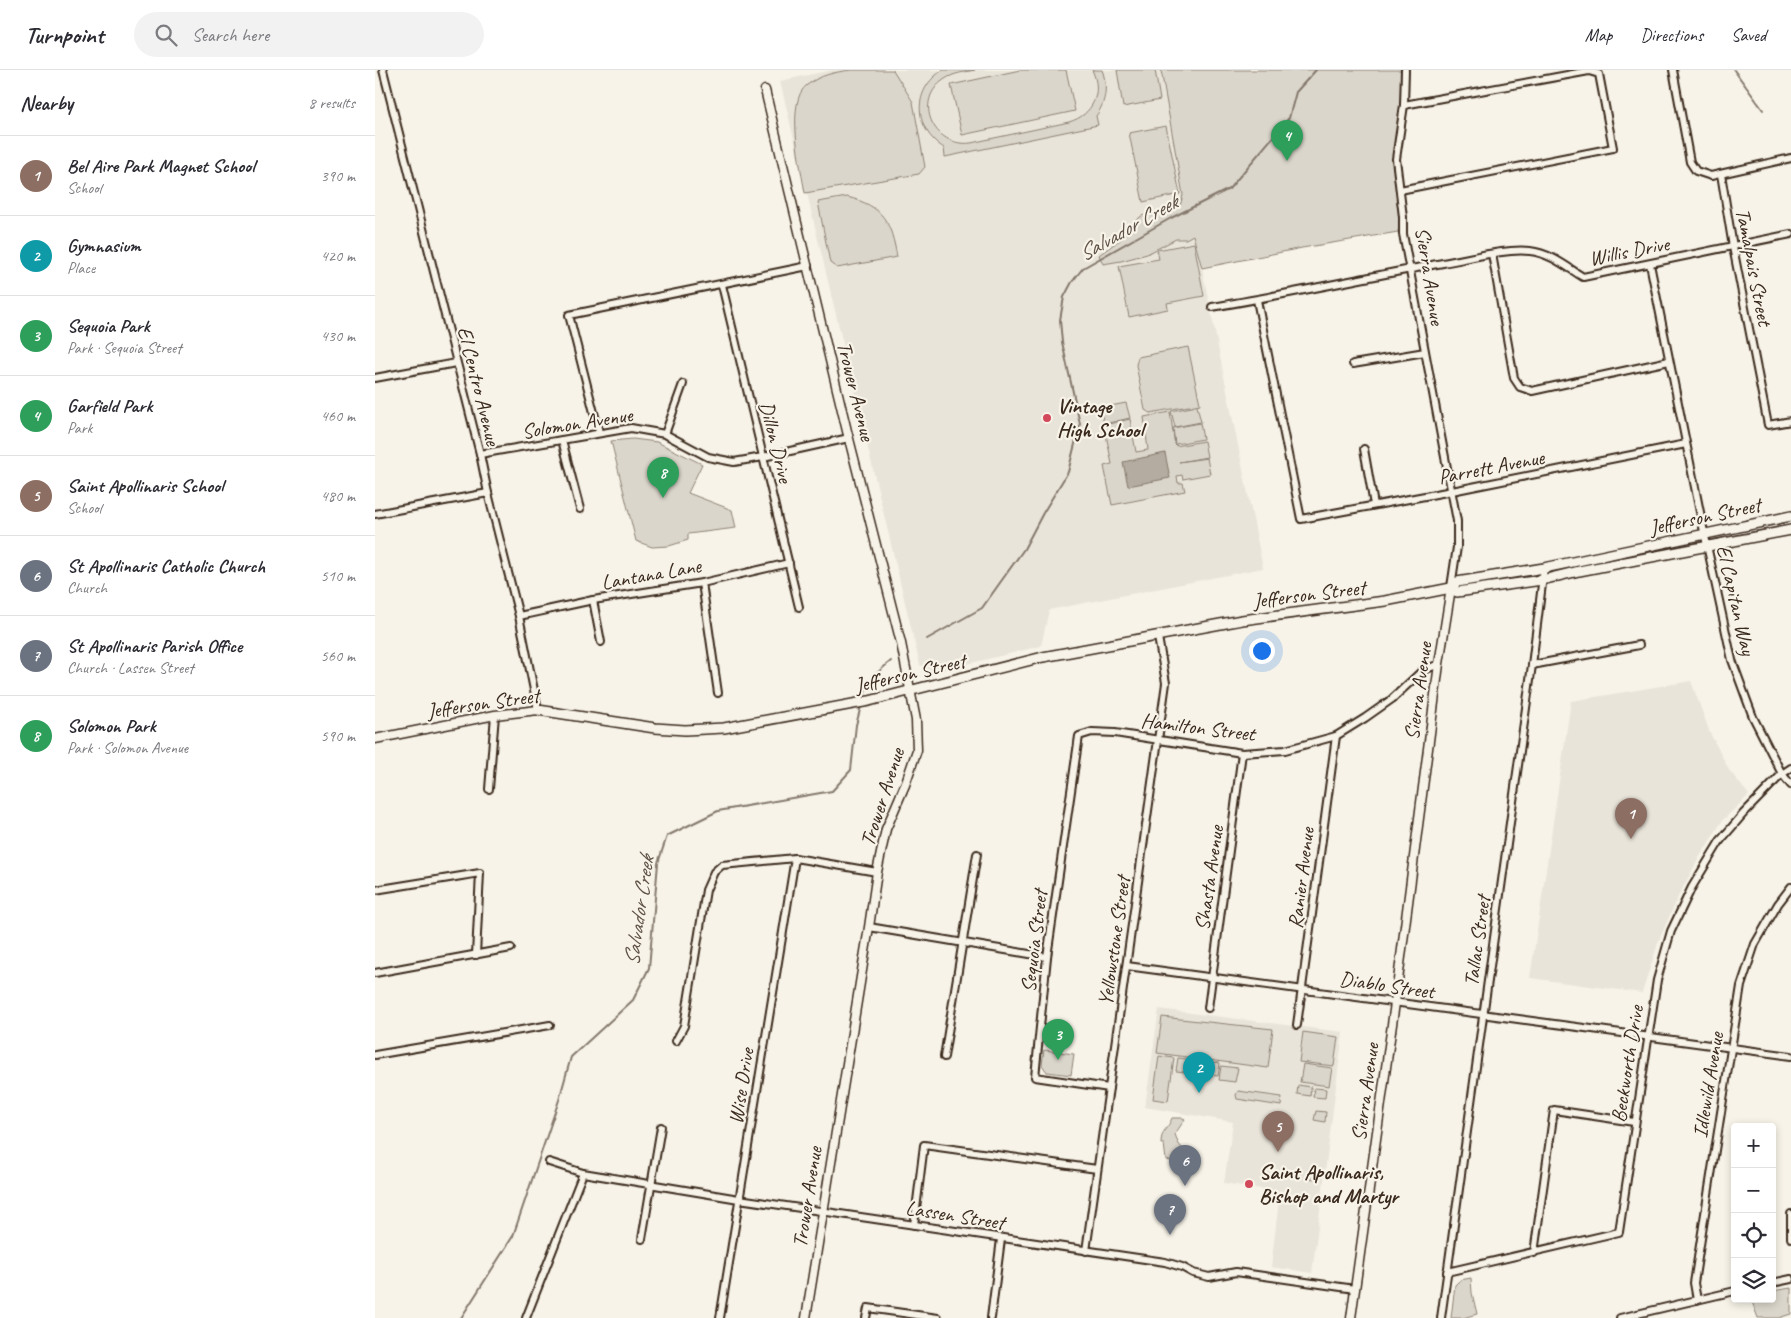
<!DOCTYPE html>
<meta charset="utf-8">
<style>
body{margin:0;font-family:Caveat,sans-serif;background:#f2f2f3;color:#2b2b33}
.controls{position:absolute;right:15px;bottom:15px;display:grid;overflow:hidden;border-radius:5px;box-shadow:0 2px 8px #0003}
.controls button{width:45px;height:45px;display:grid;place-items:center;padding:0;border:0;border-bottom:1px solid #e1e1e2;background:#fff;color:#2b2b33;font:25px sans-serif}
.you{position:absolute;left:886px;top:580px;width:18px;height:18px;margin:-12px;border:4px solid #fff;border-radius:50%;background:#1a73e8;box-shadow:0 0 0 8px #1a73e833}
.badge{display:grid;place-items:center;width:32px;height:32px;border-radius:50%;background:#d93025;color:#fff;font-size:16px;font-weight:700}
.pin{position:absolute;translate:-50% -41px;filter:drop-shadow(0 1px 2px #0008)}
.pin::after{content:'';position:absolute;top:26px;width:18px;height:15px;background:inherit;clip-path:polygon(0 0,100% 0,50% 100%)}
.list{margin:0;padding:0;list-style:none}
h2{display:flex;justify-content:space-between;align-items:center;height:65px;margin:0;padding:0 20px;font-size:21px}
h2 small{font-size:16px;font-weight:400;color:#7c7c81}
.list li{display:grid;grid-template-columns:32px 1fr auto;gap:15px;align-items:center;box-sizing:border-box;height:80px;padding:0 20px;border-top:1px solid #e1e1e2}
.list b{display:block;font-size:19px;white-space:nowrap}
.list p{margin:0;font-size:16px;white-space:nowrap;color:#7c7c81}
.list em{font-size:16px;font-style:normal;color:#7c7c81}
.icon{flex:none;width:28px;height:28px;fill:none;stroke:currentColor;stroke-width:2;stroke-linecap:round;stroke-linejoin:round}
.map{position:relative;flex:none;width:1416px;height:1248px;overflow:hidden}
header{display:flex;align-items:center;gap:30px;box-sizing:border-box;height:70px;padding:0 25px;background:#fff;border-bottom:1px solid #e1e1e2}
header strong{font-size:24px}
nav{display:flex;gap:28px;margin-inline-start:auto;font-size:18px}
.search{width:350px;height:45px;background:#f2f2f3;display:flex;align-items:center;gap:12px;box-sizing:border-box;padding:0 18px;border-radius:28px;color:#7c7c81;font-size:19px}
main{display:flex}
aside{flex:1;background:#fff}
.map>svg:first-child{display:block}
</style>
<header>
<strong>Turnpoint</strong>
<div class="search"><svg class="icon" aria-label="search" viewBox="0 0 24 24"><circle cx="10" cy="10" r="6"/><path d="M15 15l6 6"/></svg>Search here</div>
<nav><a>Map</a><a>Directions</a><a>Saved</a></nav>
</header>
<main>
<aside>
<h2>Nearby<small>8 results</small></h2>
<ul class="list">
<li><span class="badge" style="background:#8d6e63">1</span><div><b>Bel Aire Park Magnet School</b><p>School</p></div><em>390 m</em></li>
<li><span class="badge" style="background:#0f9aa8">2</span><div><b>Gymnasium</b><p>Place</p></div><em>420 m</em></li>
<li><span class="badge" style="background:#2e9e5b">3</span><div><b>Sequoia Park</b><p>Park · Sequoia Street</p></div><em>430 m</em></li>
<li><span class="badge" style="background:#2e9e5b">4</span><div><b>Garfield Park</b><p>Park</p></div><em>460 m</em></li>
<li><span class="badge" style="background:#8d6e63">5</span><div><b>Saint Apollinaris School</b><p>School</p></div><em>480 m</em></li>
<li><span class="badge" style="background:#6b7280">6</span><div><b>St Apollinaris Catholic Church</b><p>Church</p></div><em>510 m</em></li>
<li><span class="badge" style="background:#6b7280">7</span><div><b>St Apollinaris Parish Office</b><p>Church · Lassen Street</p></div><em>560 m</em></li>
<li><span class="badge" style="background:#2e9e5b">8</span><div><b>Solomon Park</b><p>Park · Solomon Avenue</p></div><em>590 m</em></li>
</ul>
</aside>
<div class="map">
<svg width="1416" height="1248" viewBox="0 0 1416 1248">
<rect width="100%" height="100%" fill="#f7f3e8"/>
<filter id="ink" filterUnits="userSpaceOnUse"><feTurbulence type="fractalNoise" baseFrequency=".02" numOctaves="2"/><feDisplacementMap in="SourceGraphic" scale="10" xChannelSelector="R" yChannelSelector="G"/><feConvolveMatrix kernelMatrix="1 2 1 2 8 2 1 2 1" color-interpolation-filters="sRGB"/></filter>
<g filter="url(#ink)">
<!-- built -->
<g fill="#e9e4d9">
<path d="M457,0h329l27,148 14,50 61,300 -214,42 -8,36 -107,26 -14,-7 -140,-584z"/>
<path d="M1316,611l19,52 19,37 20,25 -26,25 -24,38 -20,37 -20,45 -17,53 -112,-15 41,-277z"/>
<path d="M784,939l184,23 -31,241 -41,-6 9,-75 -56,-9 9,-61 -88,-15z"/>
</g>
<!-- green -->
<g fill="#dbd6cb" stroke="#8b8074">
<path d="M476,0h42l20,32 12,65 -6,7 -114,19c-4,-24 -20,-92 2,-108 13,-10 28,-13 44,-15z"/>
<path d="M568,0h32c-10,2 -21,3 -30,9 -33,21 -12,69 26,64l98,-21c24,-7 34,-30 23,-52h10c6,16 4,32 -6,46l2,9 -153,32 -1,-9c-30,-19 -33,-58 -1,-78z"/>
<path d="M645,0h46l9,41 -113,24 -11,-50z"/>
<path d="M742,0h38l5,30 -37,7z"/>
<path d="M786,0h244l-9,99 5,43 -3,20 -96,16 -100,20 -9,-33 -7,4h-10l-29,15 -26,7 -18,3 -4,-9 22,-16 19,-22c5,-3 7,-2 12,-2 10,-1 19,-5 28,-9l3,-11z"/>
<path d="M791,56l14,68 -37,8 -14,-69z"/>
<path d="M472,127c37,9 44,26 50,60l-60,11 -7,-5 -12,-61z"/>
<path d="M819,173l10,53 -37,7 1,6 -39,8 -10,-51 40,-7 -2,-9z"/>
<path d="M813,277l12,57 -50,9 -5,-3 -9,-45 2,-8z"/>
<path d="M751,333l4,15 -26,6 -4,-16z"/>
<path d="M822,336l4,16 -26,5 -4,-16z"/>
<path d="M795,342l5,33 -2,-17 27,-5 3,16 -27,5v2l28,-5 3,16 -28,5 28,-4 3,16 -27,5 -1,-4 -5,1 1,7h5l2,8 -73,14 -8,-39 8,-2 -8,-39 26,-6 6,33 12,-2 -4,-33z"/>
<path d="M258,369l24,3 45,22 -14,29 44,17 4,18 -48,6v6l-19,6 -17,1 -16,-6 -25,-100z"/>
<path d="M787,947l111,12 -5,39 -111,-15z"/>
<path d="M928,962l35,5 -4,29 -35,-4z"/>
<path d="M669,980l30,4 -3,21 -24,-3 -5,-7z"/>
<path d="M784,986l15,2 -6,43 -15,-2z"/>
<path d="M803,988l42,5 -2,13 -42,-5z"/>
<path d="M928,994l29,4 -3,18 -29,-4z"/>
<path d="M846,996l17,2 -3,14 -16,-2z"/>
<path d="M923,1015l13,2 -1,9 -13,-2z"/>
<path d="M939,1018l12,1 -1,9 -12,-1z"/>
<path d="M863,1021l44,6 -1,9 -44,-7 -1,-4z"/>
<path d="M941,1041l10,1 -1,10 -11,-2z"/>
<path d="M797,1048h11l2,1 -10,15 3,9 4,5 -1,10 -3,4 -12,-2 -2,-16h-3c0,-14 7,-15 11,-26z"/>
<path d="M934,1098l9,1 -2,10 -9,-1z"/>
<path d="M1096,1208l1,15 5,21 -14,4h-12l4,-33 5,-5z"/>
<path d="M1416,1218v26l-13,4h-20l-7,-19h21v-8z"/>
</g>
<!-- water -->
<path fill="#b4aca0" stroke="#84786c" d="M790,383l5,25 -42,8 -5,-24z"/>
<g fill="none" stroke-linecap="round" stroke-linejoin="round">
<!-- stream -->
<g stroke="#84786c" stroke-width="2">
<path d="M1359,0l29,40"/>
<path d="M552,569l55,-31 42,-59 19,-36 25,-41 12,-48 -18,-82 -2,-22 4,-23 8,-15 11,-14 88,-50 58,-29 60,-71 7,-26 20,-22"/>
<path d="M488,629c5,-19 12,-25 28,-38"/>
<path d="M86,1248l52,-82 46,-136 12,-43 62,-57 16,-32 9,-105 9,-27 51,-25 114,-20 19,-21 5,-45 5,-19"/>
</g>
<defs>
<g id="minor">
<path d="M8,0l97,384 8,39 31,123 19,94"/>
<path d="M1030,0l-1,35 -8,54 7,58v17l54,287v26l-6,40"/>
<path d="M1298,0l17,92 6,9 15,5 80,-18"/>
<path d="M1346,104l12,73 35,178 23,-4"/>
<path d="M1025,120l213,-42 -14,-74 -10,-3 -185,34"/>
<path d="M1117,184l22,124 6,9 12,4 137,-30"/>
<path d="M1275,194l53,263 29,133 21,57 29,57 9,11"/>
<path d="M347,215l77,322"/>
<path d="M882,230l44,219 151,-28 234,-47"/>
<path d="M837,237c78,-13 154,-30 231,-44 25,-4 62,-15 87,-12 20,2 37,16 53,26l208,-43"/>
<path d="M978,294l72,-12"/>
<path d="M0,308l81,-15"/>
<path d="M224,362l-30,-117 239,-49"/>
<path d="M290,364l18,-50"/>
<path d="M187,370l18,69"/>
<path d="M989,379l10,56"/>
<path d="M105,384l151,-26 34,6 43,23 26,5 29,-5 86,-19"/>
<path d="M0,444l113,-21"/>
<path d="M327,513l16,110"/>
<path d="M218,530l8,42"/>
<path d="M144,546l74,-16 109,-17 87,-20"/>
<path d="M1157,595l107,-20"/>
<path d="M114,719l6,-74"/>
<path d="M0,820l105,-17 -4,82"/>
<path d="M494,857l178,30"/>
<path d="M752,896l664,90"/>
<path d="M0,903l136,-25"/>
<path d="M833,938l34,-255"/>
<path d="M922,955l39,-289"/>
<path d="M301,971l8,-15 22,-136 8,-18 8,-7 73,-7 82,14"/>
<path d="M0,985l175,-30"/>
<path d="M569,987l33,-203"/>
<path d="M734,1018l-74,-11 12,-120 32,-221 13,-4 23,1 127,20 43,-3 51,-14 29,-18 27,-19 30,-28 17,-7"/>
<path d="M174,1092l34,11 156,26 426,63 17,5 11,6 16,4 27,-5 119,17"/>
<path d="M1416,1144v24"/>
<path d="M539,1155l10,-80 173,24"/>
<path d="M267,1169l19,-112"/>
<path d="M711,1181l80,-568 -8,-46"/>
<path d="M1159,1183l20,-143 80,12"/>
<path d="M1072,1202l172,-40 38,-252 14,-49 21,-44 28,-46 24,-28 38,-39 9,-6"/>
<path d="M1397,1213l19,-4"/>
<path d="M1322,1230l-3,-17 47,-297 14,-42 23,-40 13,-17"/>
<path d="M151,1248l57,-145"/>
<path d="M345,1248l75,-460"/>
<path d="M491,1248l2,-10 70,10"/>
<path d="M616,1248l10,-79"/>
<path d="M1066,1248l91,-653 12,-97"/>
<path d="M1245,1248l115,-27"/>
</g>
<g id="tertiary">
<path d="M390,20l82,341 54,212 15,77 1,30 -12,35 -19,44 -9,43 -8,55 -63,391"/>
<path d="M0,669l120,-24 43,-5"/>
<path d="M976,1248l44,-315 44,-339 12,-76"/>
</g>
<g id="secondary">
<path d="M1076,518l6,4 85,-12 37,-9 212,-41"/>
<path d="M163,640l117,18 30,2 39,-2 145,-27 174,-44 199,-37 143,-19 66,-13 6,-6 87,-14 247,-52"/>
</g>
</defs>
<!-- minor casing -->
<use href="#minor" stroke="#3b2a1e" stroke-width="10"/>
<!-- tertiary casing -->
<use href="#tertiary" stroke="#3b2a1e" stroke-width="11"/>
<!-- secondary casing -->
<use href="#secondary" stroke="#3b2a1e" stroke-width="12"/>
<!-- minor -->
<use href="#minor" stroke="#f7f3e8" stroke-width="6"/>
<!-- tertiary -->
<use href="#tertiary" stroke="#f7f3e8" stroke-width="8"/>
<!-- secondary -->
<use href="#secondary" stroke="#f7f3e8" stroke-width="9"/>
</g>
</g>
<!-- markers -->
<g fill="#d1495b" stroke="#f7f3e8" stroke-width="2">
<circle cx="672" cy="348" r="5"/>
<circle cx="874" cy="1114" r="5"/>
</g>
<g text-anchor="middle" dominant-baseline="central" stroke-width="4.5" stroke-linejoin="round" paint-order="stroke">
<!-- street labels -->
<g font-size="21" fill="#3b2a1e" stroke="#f7f3e8">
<text transform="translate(1254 181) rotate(-11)">Willis Drive</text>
<text transform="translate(1379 197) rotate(79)">Tamalpais Street</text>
<text transform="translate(1055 206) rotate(81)">Sierra Avenue</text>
<text transform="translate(104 316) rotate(76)">El Centro Avenue</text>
<text transform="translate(481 321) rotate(76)">Trower Avenue</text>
<text transform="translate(202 353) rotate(-9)">Solomon Avenue</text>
<text transform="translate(401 372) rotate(76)">Dillon Drive</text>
<text transform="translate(1116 397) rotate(-11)">Parrett Avenue</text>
<text transform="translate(1330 446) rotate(-12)">Jefferson Street</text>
<text transform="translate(276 504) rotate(-10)">Lantana Lane</text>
<text transform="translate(934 524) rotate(-7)">Jefferson Street</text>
<text transform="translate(1361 530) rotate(77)">El Capitan Way</text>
<text transform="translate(535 603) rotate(-13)">Jefferson Street</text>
<text transform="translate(1043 621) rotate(-82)">Sierra Avenue</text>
<text transform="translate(108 633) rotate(-8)">Jefferson Street</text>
<text transform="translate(823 657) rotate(7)">Hamilton Street</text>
<text transform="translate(507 727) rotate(-72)">Trower Avenue</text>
<text transform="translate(834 808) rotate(-82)">Shasta Avenue</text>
<text transform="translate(926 808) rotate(-83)">Ranier Avenue</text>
<text transform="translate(659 871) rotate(-83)">Sequoia Street</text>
<text transform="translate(739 871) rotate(-82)">Yellowstone Street</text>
<text transform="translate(1102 871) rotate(-82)">Tallac Street</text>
<text transform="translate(1012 915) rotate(8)">Diablo Street</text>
<text transform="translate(1252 994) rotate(-81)">Beckworth Drive</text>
<text transform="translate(1333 1015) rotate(-81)">Idlewild Avenue</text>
<text transform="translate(366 1016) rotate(-81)">Wise Drive</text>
<text transform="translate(990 1022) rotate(-82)">Sierra Avenue</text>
<text transform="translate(432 1127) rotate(-81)">Trower Avenue</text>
<text transform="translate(580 1145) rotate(9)">Lassen Street</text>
</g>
<!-- poi labels -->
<g font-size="21" font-weight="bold" fill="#3b2a1e" stroke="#f7f3e8" text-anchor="start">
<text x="682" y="336">Vintage<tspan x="682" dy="24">High School</tspan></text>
<text x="884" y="1102">Saint Apollinaris,<tspan x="884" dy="24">Bishop and Martyr</tspan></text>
</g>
<!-- water labels -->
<g font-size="22" font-style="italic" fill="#5f5145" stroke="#f7f3e8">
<text transform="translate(753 158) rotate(-30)">Salvador Creek</text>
<text transform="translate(264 841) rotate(-82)">Salvador Creek</text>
</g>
</g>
</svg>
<div class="controls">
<button>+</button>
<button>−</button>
<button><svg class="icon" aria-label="locate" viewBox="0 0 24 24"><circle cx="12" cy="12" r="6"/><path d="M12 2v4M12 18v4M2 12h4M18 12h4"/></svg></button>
<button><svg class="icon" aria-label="layers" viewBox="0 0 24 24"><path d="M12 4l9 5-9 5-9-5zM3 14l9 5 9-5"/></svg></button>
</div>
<div class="you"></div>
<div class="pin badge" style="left:1256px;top:769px;background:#8d6e63">1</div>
<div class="pin badge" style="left:824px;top:1023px;background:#0f9aa8">2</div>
<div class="pin badge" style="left:683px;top:990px;background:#2e9e5b">3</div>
<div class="pin badge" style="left:912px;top:91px;background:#2e9e5b">4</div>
<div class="pin badge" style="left:903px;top:1082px;background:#8d6e63">5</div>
<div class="pin badge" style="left:810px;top:1116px;background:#6b7280">6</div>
<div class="pin badge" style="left:795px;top:1165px;background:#6b7280">7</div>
<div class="pin badge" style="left:288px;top:428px;background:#2e9e5b">8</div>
</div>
</main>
